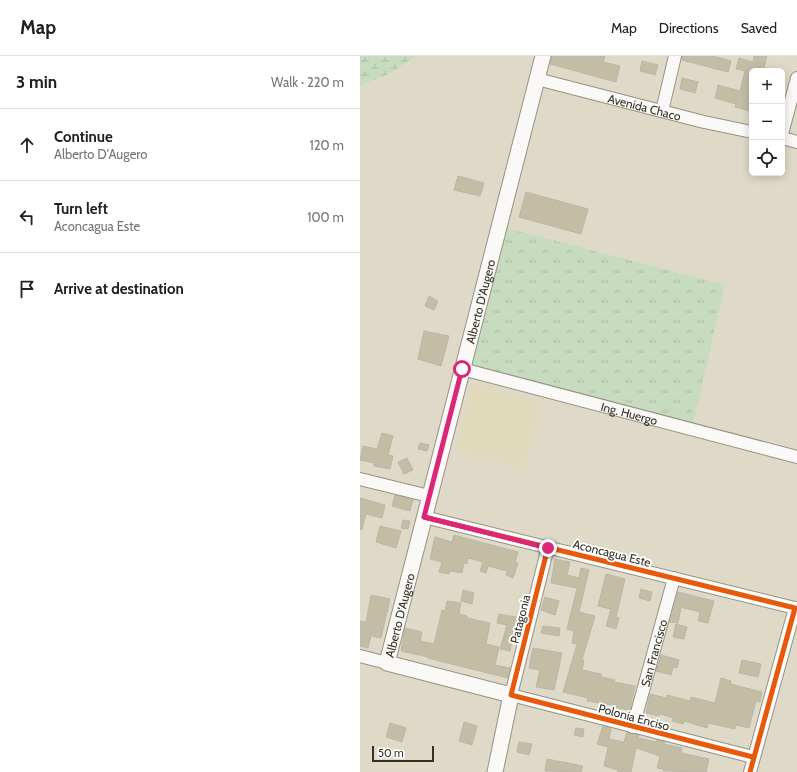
<!DOCTYPE html>
<meta charset="utf-8">
<style>
body{margin:0;font-family:Cabin,sans-serif;background:#f6f6f6;color:#202124}
.controls{position:absolute;right:12px;top:12px;display:grid;overflow:hidden;border-radius:6px;box-shadow:0 2px 10px #0003}
.controls button{width:36px;height:36px;display:grid;place-items:center;padding:0;border:0;border-bottom:1px solid #e0e0e0;background:#fff;color:#202124;font:20px sans-serif}
.scale{position:absolute;left:12px;bottom:10px;width:62px;box-sizing:border-box;padding-left:4px;border:2px solid #333023;border-top:0;font-size:11px;line-height:14px;white-space:nowrap;color:#333023;-webkit-text-stroke:3px #fff;paint-order:stroke}
.stop{position:absolute;width:12px;height:12px;margin:-9px;border:3px solid #db2777;border-radius:50%;background:#fff}
.stop.end{background:#db2777;border-color:#fff;box-shadow:0 1px 4px #0008}
.list{margin:0;padding:0;list-style:none}
h2{display:flex;justify-content:space-between;align-items:center;height:52px;margin:0;padding:0 16px;font-size:17px}
h2 small{font-size:13px;font-weight:400;color:#757577}
.list li{display:grid;grid-template-columns:26px 1fr auto;gap:12px;align-items:center;box-sizing:border-box;height:72px;padding:0 16px;border-top:1px solid #e0e0e0}
.list b{display:block;font-size:15px;white-space:nowrap}
.list p{margin:0;font-size:13px;white-space:nowrap;color:#757577}
.list em{font-size:13px;font-style:normal;color:#757577}
.icon{flex:none;width:22px;height:22px;fill:none;stroke:currentColor;stroke-width:2;stroke-linecap:round;stroke-linejoin:round}
.map{position:relative;flex:none;width:437px;height:716px;overflow:hidden}
header{display:flex;align-items:center;gap:24px;box-sizing:border-box;height:56px;padding:0 20px;background:#fff;border-bottom:1px solid #e0e0e0}
header strong{font-size:19px}
nav{display:flex;gap:22px;margin-inline-start:auto;font-size:14px}
main{display:flex}
aside{flex:1;background:#fff}
.map>svg:first-child{display:block}
</style>
<header>
<strong>Map</strong>
<nav><a>Map</a><a>Directions</a><a>Saved</a></nav>
</header>
<main>
<aside>
<h2>3 min<small>Walk · 220 m</small></h2>
<ul class="list">
<li><svg class="icon" aria-label="ahead" viewBox="0 0 24 24"><path d="M12 20V5M6 11l6-6 6 6"/></svg><div><b>Continue</b><p>Alberto D'Augero</p></div><em>120 m</em></li>
<li><svg class="icon" aria-label="left" viewBox="0 0 24 24"><path d="M17 20v-9H6M10 6l-5 5 5 5"/></svg><div><b>Turn left</b><p>Aconcagua Este</p></div><em>100 m</em></li>
<li><svg class="icon" aria-label="arrive" viewBox="0 0 24 24"><path d="M6 21V4h12l-3 4 3 4H6"/></svg><div><b>Arrive at destination</b></div></li>
</ul>
</aside>
<div class="map">
<svg width="437" height="716" viewBox="0 0 437 716">
<defs>
<pattern id="grass-tufts" width="24" height="20" patternUnits="userSpaceOnUse"><rect width="24" height="20" fill="#c7dbbe"/><path d="M3 7l-1-3M5 7V3M7 7l1-3M15 17l-1-3M17 17v-4M19 17l1-3" fill="none" stroke="#abbca3"/></pattern>
<pattern id="wetland-marsh" width="20" height="14" patternUnits="userSpaceOnUse"><rect width="20" height="14" fill="#c7dbbe"/><path d="M1 5h8M5 5V1M11 12h8M15 12V8" fill="none" stroke="#abbca3"/></pattern>
</defs>
<rect width="100%" height="100%" fill="#dfdac8"/>
<!-- built -->
<path fill="#e1d9bb" d="M112,328l68,18 -17,66 -67,-18z"/>
<!-- grass -->
<path fill="url(#grass-tufts)" d="M139,170l226,59 -33,144 -230,-60z"/>
<!-- wetland -->
<path fill="url(#wetland-marsh)" d="M0,0h56l-27,18 -29,11z"/>
<!-- building -->
<g fill="#c4bda6" stroke="#bab7a9">
<path d="M192,0h53l-2,6 17,4 -4,16 -66,-18z"/>
<path d="M322,0h31l18,5 -3,11 -46,-12z"/>
<path d="M394,0h13l-4,15h-11v31l-2,9 -15,-4 1,-3 -21,-6 3,-13 22,6 5,-20 -9,-2 3,-11 14,4z"/>
<path d="M282,5l16,4 -3,10 -15,-4z"/>
<path d="M322,22l16,4 -3,11 -15,-4z"/>
<path d="M98,120l26,7 -4,13 -26,-6z"/>
<path d="M166,136l62,17 -7,25 -62,-17z"/>
<path d="M69,240l9,5 -4,9 -9,-4z"/>
<path d="M64,275l25,5 -8,30 -23,-7z"/>
<path d="M22,377l11,3 -5,19 5,1 -3,13 -16,-3v-3l-14,-3 3,-14 14,3z"/>
<path d="M60,387l9,2 -2,6 -9,-2z"/>
<path d="M47,402l6,12 -9,4 -6,-12z"/>
<path d="M35,439l18,5 -3,11 -18,-5z"/>
<path d="M0,442l25,7 -3,13 -16,-4 -4,16 -2,-1z"/>
<path d="M43,464l7,1 -2,8 -7,-1z"/>
<path d="M20,470l21,5 -5,17 -20,-6z"/>
<path d="M94,479l64,17 -3,10 3,1 -5,15 -7,-3 1,-4 -19,-5 -2,7 -6,-2 3,-9 -15,-4 -1,6 -3,-1 -2,10 -12,-2 -1,3 -10,-2 3,-10 -12,-3 5,-22 17,5z"/>
<path d="M195,503l15,3 -3,13 12,3 2,-10 8,2 -10,42 16,4 -13,44h2l-2,10 19,4v3l14,3 -1,2 21,4 -5,24 -17,-3 1,-2 -27,-4 1,-3 -25,-6 14,-48 -5,-1 2,-12 -7,-2 10,-41 -26,-5z"/>
<path d="M246,518l19,5 -9,38 3,1 -3,11 -10,-3 5,-17 -13,-3z"/>
<path d="M281,533l11,3 -2,9 -11,-3z"/>
<path d="M103,534l11,3 -2,11 -11,-3z"/>
<path d="M318,536l36,9 -6,22 -10,-2 2,-9 -16,-4h-3l-3,15 -8,-1z"/>
<path d="M11,539l19,4 -9,39 -10,-2 -3,12 -8,-2v-25l6,1z"/>
<path d="M185,541l14,4 -4,14 -14,-5z"/>
<path d="M87,545l14,2 -2,11 8,2v2l23,5 -4,21 13,3 -4,18 15,3 -2,10 -65,-16 -15,-4v-1l-27,-6 4,-23 17,4 -2,9 14,3 8,-34 3,1z"/>
<path d="M139,558l17,3 -3,12 6,2 -2,10 -5,-1 -2,11 -10,-2 7,-24 -10,-2z"/>
<path d="M316,568l11,3 -3,12 -11,-2z"/>
<path d="M183,570l17,2 -1,8 -18,-3z"/>
<path d="M173,592l29,5 -8,37 -18,-3 4,-17 -11,-2z"/>
<path d="M301,599l18,5 -2,8 -4,-1 -2,8 -15,-4z"/>
<path d="M382,604l19,4 -3,13 -19,-4z"/>
<path d="M361,622l10,3 -1,3 32,8 -2,10 -4,-1 -7,27 -13,-3 -1,4 -27,-6 -1,5 -23,-7 -1,3 -11,-3 1,-3 -13,-4 -1,2 -13,-3 4,-19 16,4 1,-3 23,6 1,-4 24,6z"/>
<path d="M104,666l13,4 -5,19 -13,-4z"/>
<path d="M30,667l16,5 -4,14 -16,-5z"/>
<path d="M243,670l8,2 -2,11 15,3 3,-10 12,3 -1,3 18,4v-2l9,2 -1,2 18,4 -1,5 28,6 -3,13 -43,-1v-2l-6,-1 3,-12 -24,-8 -5,24h-13v-2l-14,-4 4,-19 -11,-3z"/>
<path d="M216,672l8,1 -1,8 -9,-2z"/>
<path d="M159,686l13,2 -3,11 -12,-3z"/>
<path d="M187,703l36,7 -2,6 -36,-1z"/>
</g>
<g fill="none" stroke-linecap="round" stroke-linejoin="round">
<defs>
<g id="minor">
<path id="s1" d="M177,23l167,43 48,10"/>
<path d="M302,55l13,-55"/>
<path d="M422,78l15,-56"/>
<path d="M422,82l15,4"/>
<path id="s2" d="M102,313l335,88"/>
<path d="M0,423l69,17"/>
<path d="M64,461l371,91 -45,164"/>
<path d="M188,491l-37,148 242,62"/>
<path d="M0,600l27,7"/>
<path id="s3" d="M273,671l41,-149"/>
</g>
<g id="major">
<path id="s4" d="M135,716l16,-77 -124,-32 156,-607"/>
</g>
</defs>
<!-- minor casing -->
<use href="#minor" stroke="#969285" stroke-width="14"/>
<!-- major casing -->
<use href="#major" stroke="#969285" stroke-width="17"/>
<!-- minor -->
<use href="#minor" stroke="#faf9f7" stroke-width="12"/>
<!-- major -->
<use href="#major" stroke="#faf9f7" stroke-width="15"/>
<defs>
<g id="cycleway">
<path d="M64,461l371,91 -45,164"/>
<path d="M188,491l-37,148 242,62"/>
</g>
</defs>
<!-- cycleway casing -->
<use href="#cycleway" stroke="#fff" stroke-width="8"/>
<!-- cycleway -->
<use href="#cycleway" stroke="#e8590c" stroke-width="5"/>
</g>
<g fill="none" stroke-linecap="round" stroke-linejoin="round">
<!-- route -->
<path stroke="#db2777" stroke-width="5" d="M102,313l-38,148 124,31"/>
</g>
<g text-anchor="middle" dominant-baseline="central" stroke-width="3.5" stroke-linejoin="round" paint-order="stroke">
<!-- street labels -->
<g font-size="12" fill="#333023" stroke="#fff">
<text stroke="none"><textPath href="#s1" startOffset="111">Avenida Chaco</textPath></text>
<text stroke="none"><textPath href="#s4" startOffset="580">Alberto D'Augero</textPath></text>
<text stroke="none"><textPath href="#s2" startOffset="173">Ing. Huergo</textPath></text>
<text transform="translate(252 497) rotate(14)">Aconcagua Este</text>
<text stroke="none"><textPath href="#s4" startOffset="256">Alberto D'Augero</textPath></text>
<text transform="translate(160 563) rotate(-76)">Patagonia</text>
<text stroke="none"><textPath href="#s3" startOffset="77">San Francisco</textPath></text>
<text transform="translate(274 661) rotate(15)">Polonia Enciso</text>
</g>
</g>
</svg>
<div class="controls">
<button>+</button>
<button>−</button>
<button><svg class="icon" aria-label="locate" viewBox="0 0 24 24"><circle cx="12" cy="12" r="6"/><path d="M12 2v4M12 18v4M2 12h4M18 12h4"/></svg></button>
</div>
<div class="scale">50 m</div>
<div class="stop" style="left:102px;top:313px"></div>
<div class="stop end" style="left:188px;top:492px"></div>
</div>
</main>
